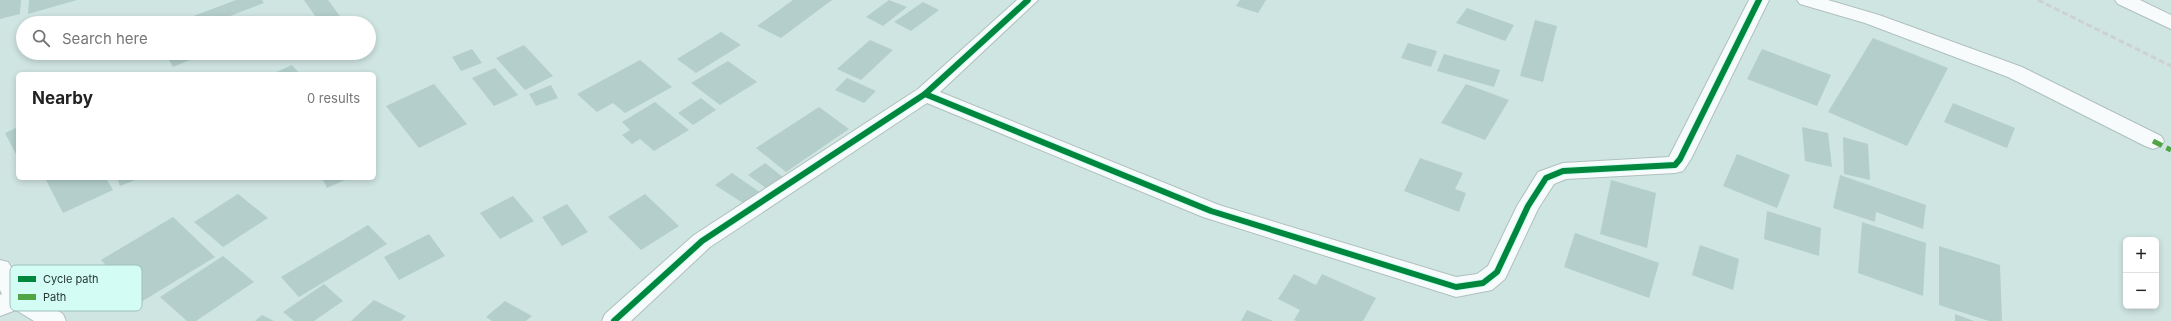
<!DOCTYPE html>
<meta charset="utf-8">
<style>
body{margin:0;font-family:Inter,sans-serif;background:#f2f2f2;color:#222}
.controls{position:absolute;right:12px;bottom:12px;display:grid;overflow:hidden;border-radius:6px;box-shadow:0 2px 6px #0003}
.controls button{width:36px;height:36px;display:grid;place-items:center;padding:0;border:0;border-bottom:1px solid #e0e0e0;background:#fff;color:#222;font:20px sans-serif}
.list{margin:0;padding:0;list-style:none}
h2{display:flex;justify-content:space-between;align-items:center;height:52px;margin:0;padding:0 16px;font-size:17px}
h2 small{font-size:13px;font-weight:400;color:#767676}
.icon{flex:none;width:22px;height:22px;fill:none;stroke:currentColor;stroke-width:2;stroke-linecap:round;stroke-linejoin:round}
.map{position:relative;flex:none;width:2171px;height:321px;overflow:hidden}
.search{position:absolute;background:#fff;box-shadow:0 2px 6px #0003;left:16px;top:16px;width:360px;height:44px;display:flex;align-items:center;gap:10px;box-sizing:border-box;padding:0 14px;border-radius:22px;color:#767676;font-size:15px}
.panel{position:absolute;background:#fff;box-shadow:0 2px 6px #0003;left:16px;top:72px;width:360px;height:108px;border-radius:6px}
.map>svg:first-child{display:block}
</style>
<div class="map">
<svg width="2171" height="321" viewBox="0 0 2171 321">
<rect width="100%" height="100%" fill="#cfe5e2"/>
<!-- building -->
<g fill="#b3cecb">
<path d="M0,0h21l-1,14 -20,5z"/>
<path d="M29,0h48l-49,14z"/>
<path d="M236,0h26l2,3 -52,20h-18l-3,-6z"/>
<path d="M304,0h24l17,23h-25z"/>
<path d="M793,0h39l-51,38 -24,-12z"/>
<path d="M889,0l18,7 -24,19 -17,-9z"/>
<path d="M1240,0h26l-8,13 -22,-7z"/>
<path d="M923,2l16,8 -28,21 -17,-9z"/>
<path d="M1467,8l47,17 -9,16 -49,-18z"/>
<path d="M184,16l4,7h-21z"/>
<path d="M1535,20l22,6 -14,56 -23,-6z"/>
<path d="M721,32l20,13 -45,28 -19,-14z"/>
<path d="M1873,38l75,30 -41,78 -79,-34z"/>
<path d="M870,40l23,10 -32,30 -24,-11z"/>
<path d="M1408,43l29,8 -6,16 -30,-9z"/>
<path d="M524,45l29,31 -28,14 -29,-32z"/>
<path d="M472,49l10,14 -21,8 -9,-14z"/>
<path d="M1762,49l69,26 -14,31 -70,-27z"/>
<path d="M165,53h42l-34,14z"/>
<path d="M1444,54l56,16 -6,17 -57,-16z"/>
<path d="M640,60l32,27 -47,26 -12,-10 -16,9 -20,-18z"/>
<path d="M728,61l29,21 -37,23 -29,-22z"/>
<path d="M292,65l8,9h-28z"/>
<path d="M495,68l23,27 -24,11 -22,-28z"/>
<path d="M847,78l29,13 -12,12 -29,-13z"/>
<path d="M434,84l33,40 -48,24 -33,-42z"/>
<path d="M1466,84l43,16 -24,40 -44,-17z"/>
<path d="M551,85l7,13 -22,8 -7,-12z"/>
<path d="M701,98l15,12 -23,15 -15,-12z"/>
<path d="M655,102l34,28 -35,21 -14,-12 -8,5 -10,-9 8,-5 -8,-8z"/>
<path d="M1953,103l62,25 -8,20 -63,-26z"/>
<path d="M819,107l30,22 -63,43 -30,-24z"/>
<path d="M18,127v31l-13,-25z"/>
<path d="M1802,127l26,6 4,34 -27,-6z"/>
<path d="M1843,137l25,7 2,36 -26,-6z"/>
<path d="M1737,154l53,21 -13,33 -54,-22z"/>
<path d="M1420,158l43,15 -8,16 11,4 -7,19 -55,-21z"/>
<path d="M765,163l18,14 -16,12 -19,-14z"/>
<path d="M732,173l29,20 -15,12 -31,-20z"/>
<path d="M1840,175l86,30 -3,24 -47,-17 -1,10 -42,-14z"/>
<path d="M45,178h61l7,12 -50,23z"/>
<path d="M117,178h23l-20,8z"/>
<path d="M322,178h27l-22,10z"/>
<path d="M1611,180l45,13 -9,55 -47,-14z"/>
<path d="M238,194l30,24 -45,29 -29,-25z"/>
<path d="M645,194l34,32 -38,24 -33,-33z"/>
<path d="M513,196l21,25 -34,18 -20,-26z"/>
<path d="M567,204l21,28 -26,14 -20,-29z"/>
<path d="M1767,211l54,17 -2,28 -55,-17z"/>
<path d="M173,217l42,40 -74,45 -40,-42z"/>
<path d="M1862,222l64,21 -3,53 -65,-23z"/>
<path d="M368,225l19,19 -88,53 -18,-20z"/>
<path d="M1575,233l84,30 -10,35 -85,-31z"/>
<path d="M429,234l16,22 -46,24 -15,-23z"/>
<path d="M1700,245l39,14 -6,31 -41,-15z"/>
<path d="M1939,246l61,19 2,56h-13l-50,-16z"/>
<path d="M223,256l31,26 -58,39h-9l-27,-24z"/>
<path d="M1294,274l22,11 6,-11 54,24 -13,23h-67l-2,-1 6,-10 -22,-11z"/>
<path d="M324,284l19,17 -29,20h-20l-11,-9z"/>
<path d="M374,300l32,16 -5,5h-50z"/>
<path d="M505,301l27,15 -6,5h-34l-6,-4z"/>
<path d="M1247,310l26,11h-32z"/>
<path d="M1955,314l19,7h-19z"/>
<path d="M262,315l12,6h-19z"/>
</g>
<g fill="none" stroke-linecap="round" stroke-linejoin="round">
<defs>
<g id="minor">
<path d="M1017,0h21l-98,92 279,113 237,72 21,-3 11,-8 29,-60 21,-34 25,-9 106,-6 80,-157h20l-78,159 -8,12 -8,2 -109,6 -12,5 -16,25 -33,70 -13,11 -36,7 -253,-80 -276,-114 -217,144 -79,74h-29l3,-7 89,-79 224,-146z"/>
<path d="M1797,0h31l51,15 143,52 139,69 3,5 -3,5 -8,3 -8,-3 -137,-69 -143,-54 -65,-19z"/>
<path d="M2115,0h25l31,15v14l-53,-25z"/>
<path d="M0,260l8,2 18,29 37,23 3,7h-32l-18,-11 -16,6v-21l2,-1 -2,-4z"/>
</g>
</defs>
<!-- minor casing -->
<use href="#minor" stroke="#afc0bd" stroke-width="2"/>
<!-- minor -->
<use href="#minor" fill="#f8fbfb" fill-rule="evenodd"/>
<!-- rail -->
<path stroke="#ccd1d1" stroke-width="3" stroke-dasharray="6 3" stroke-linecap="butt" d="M2038,0l133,66"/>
<!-- quiet -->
<path stroke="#50a544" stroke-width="5" stroke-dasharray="10 5" stroke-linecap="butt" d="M2153,141l18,9"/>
<defs>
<g id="cycleway">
<path d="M925,94l286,117 245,76 27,-4 14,-11 31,-66 18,-28 17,-7 112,-6 5,-6 79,-159"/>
<path d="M614,321l88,-80 223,-147 103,-94"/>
</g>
</defs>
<!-- cycleway casing -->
<use href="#cycleway" stroke="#d3fcf5" stroke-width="8"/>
<!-- cycleway -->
<use href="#cycleway" stroke="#00873e" stroke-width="6"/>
</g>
<!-- legend -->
<rect x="10" y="265" width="132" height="46" rx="6" fill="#d3fcf5" stroke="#9fc1bb" stroke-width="1"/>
<rect x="18" y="276" width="18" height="6" fill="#00873e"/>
<rect x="18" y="294" width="18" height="6" fill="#50a544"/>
<g font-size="11" fill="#263633">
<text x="43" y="283">Cycle path</text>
<text x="43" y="301">Path</text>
</g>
</svg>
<div class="controls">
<button>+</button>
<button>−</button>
</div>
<div class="search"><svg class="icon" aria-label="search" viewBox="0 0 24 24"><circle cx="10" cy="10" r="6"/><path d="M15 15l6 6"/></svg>Search here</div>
<section class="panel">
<h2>Nearby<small>0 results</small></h2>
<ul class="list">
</ul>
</section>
</div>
